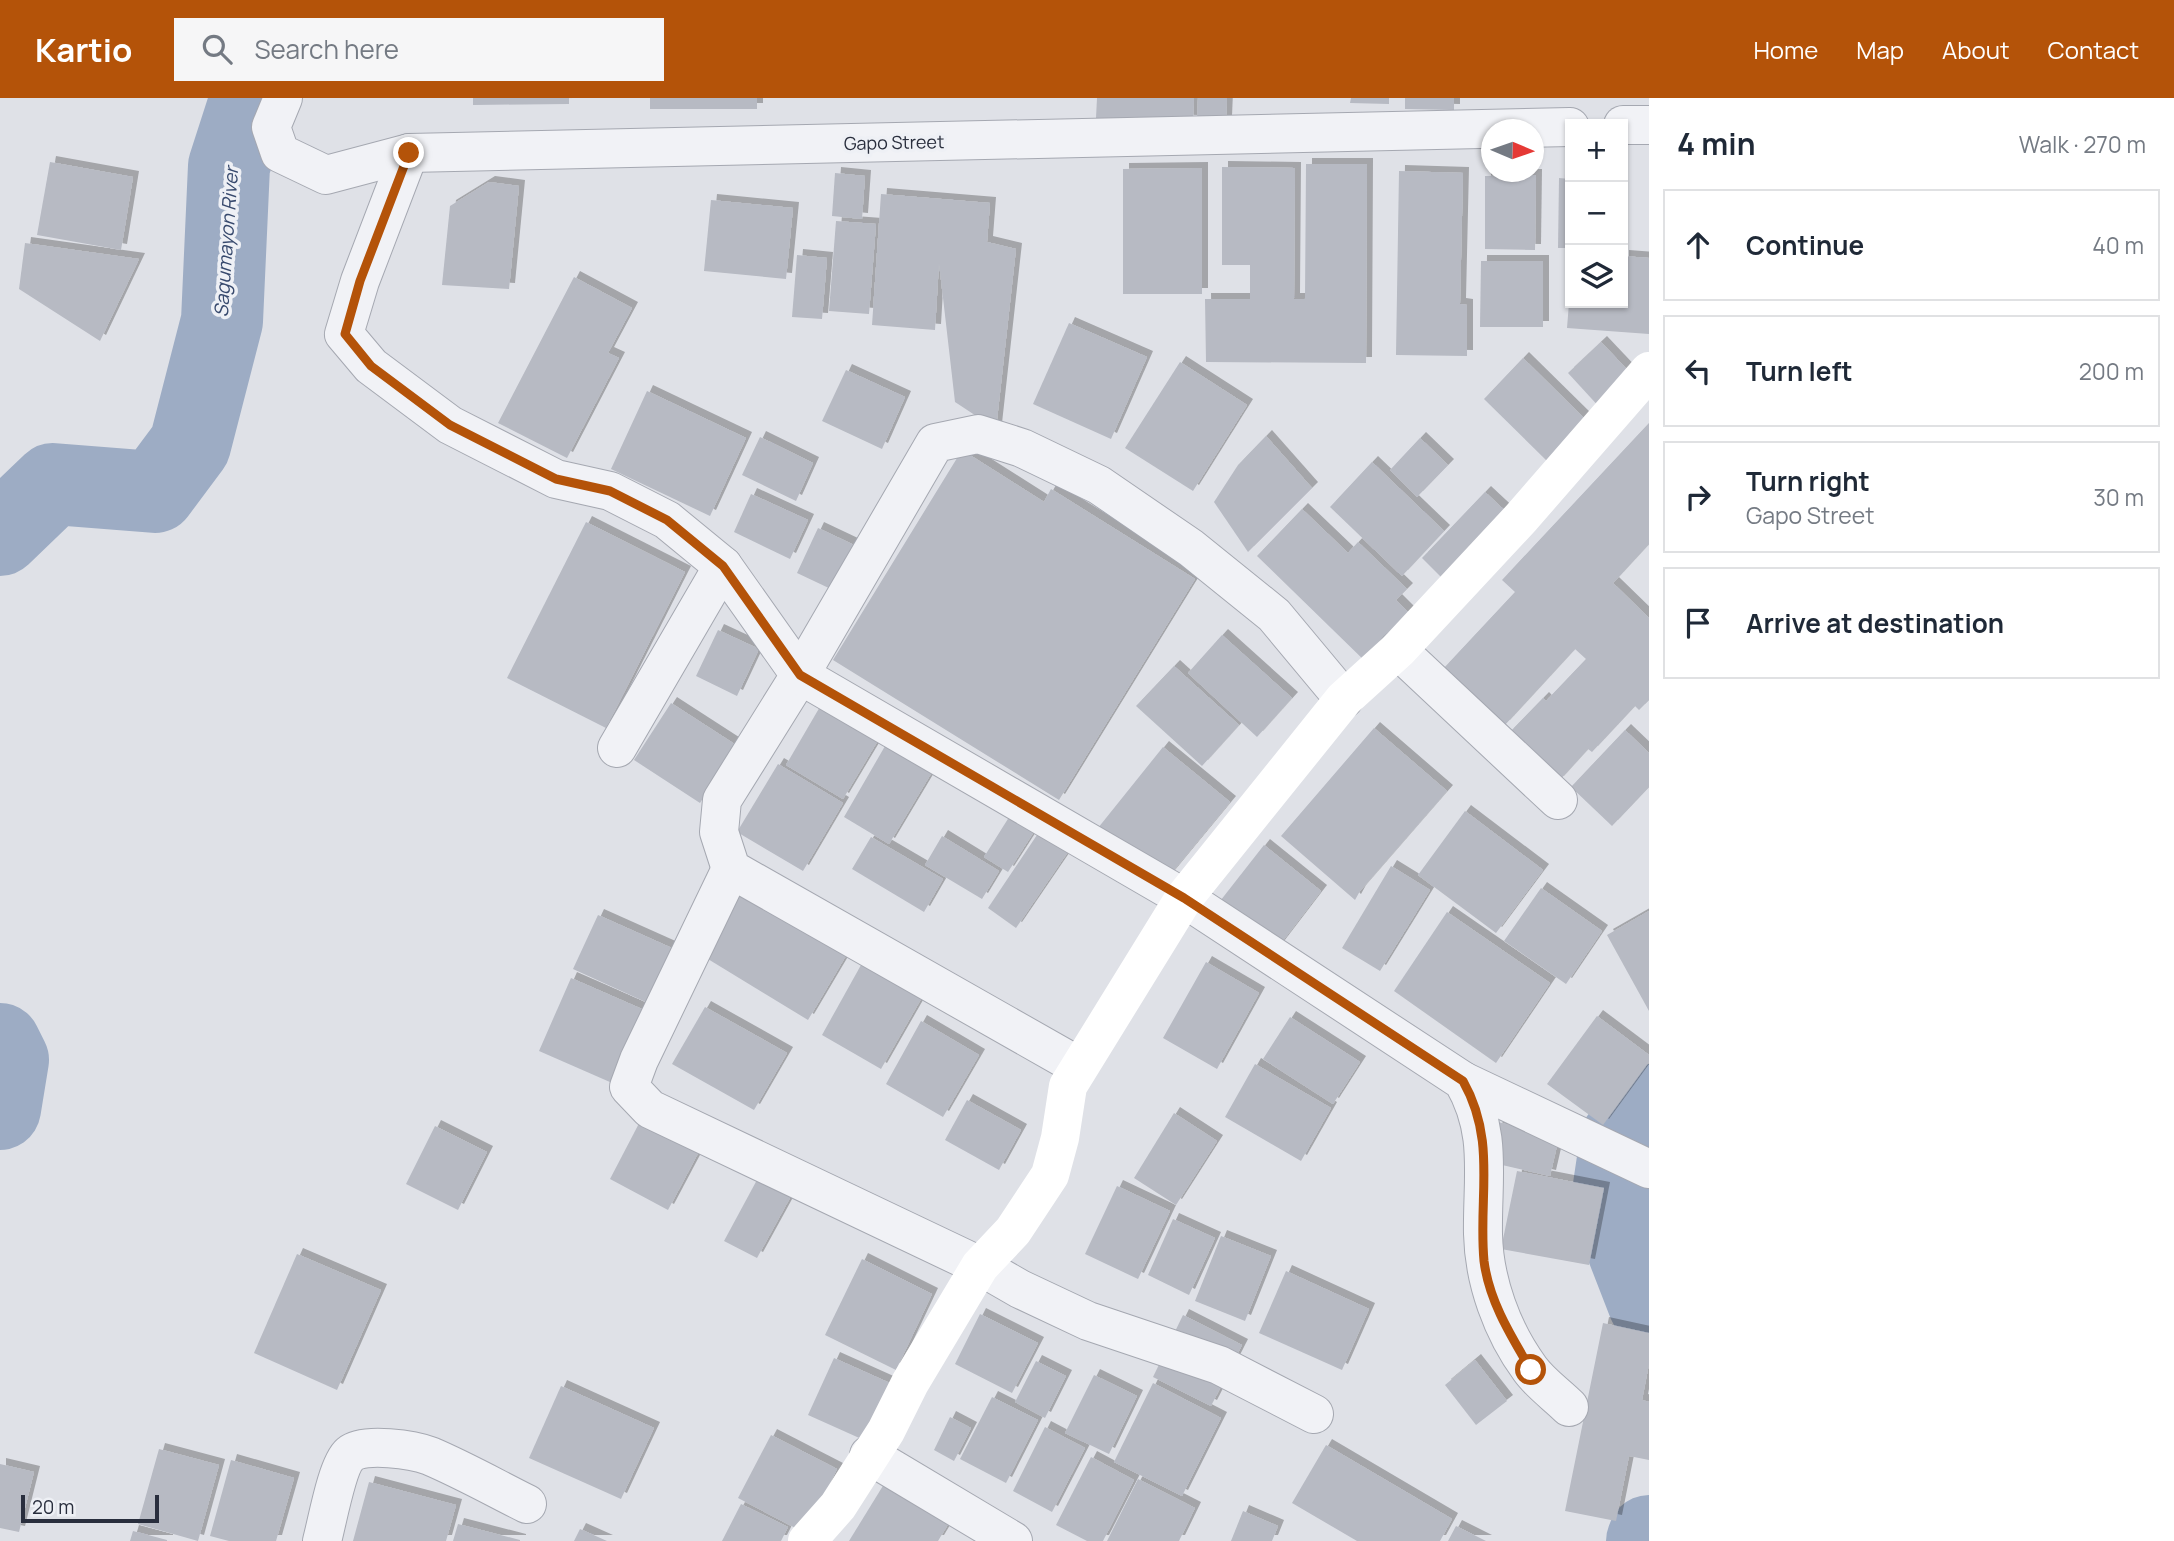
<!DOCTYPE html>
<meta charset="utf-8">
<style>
body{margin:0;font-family:Manrope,sans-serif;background:#f6f6f7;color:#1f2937}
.controls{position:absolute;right:21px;top:21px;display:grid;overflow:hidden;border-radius:0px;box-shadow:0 2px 5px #0004}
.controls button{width:63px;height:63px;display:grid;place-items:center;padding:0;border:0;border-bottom:2px solid #e0e1e3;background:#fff;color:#1f2937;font:35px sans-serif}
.compass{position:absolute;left:1481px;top:21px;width:63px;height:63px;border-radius:50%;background:#fff;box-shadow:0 2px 5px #0004;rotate:92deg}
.scale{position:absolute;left:21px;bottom:18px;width:138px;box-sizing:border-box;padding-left:7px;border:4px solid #292e3d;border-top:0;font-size:19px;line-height:24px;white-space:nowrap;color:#292e3d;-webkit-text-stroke:5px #eef0f5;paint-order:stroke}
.stop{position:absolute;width:21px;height:21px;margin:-16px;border:5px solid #b45309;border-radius:50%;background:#fff}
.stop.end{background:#b45309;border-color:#fff;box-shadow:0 2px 7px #0008}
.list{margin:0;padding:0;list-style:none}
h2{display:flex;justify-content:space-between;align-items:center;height:91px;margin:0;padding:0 28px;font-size:30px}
h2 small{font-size:23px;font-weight:400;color:#747a83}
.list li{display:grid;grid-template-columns:46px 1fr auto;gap:21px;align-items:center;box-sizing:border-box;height:112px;margin:0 14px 14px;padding:0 14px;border:2px solid #e0e1e3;border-radius:0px}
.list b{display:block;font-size:26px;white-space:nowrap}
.list p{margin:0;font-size:23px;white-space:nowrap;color:#747a83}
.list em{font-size:23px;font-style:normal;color:#747a83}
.icon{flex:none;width:38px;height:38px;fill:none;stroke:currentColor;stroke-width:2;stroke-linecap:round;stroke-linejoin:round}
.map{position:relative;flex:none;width:1649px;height:1443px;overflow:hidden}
header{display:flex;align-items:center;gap:42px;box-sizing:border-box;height:98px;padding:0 35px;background:#b45309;color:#fff}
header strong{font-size:33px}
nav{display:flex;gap:38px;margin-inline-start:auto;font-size:24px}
.search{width:490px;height:63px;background:#f6f6f7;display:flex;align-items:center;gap:18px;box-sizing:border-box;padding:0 24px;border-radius:0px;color:#747a83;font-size:26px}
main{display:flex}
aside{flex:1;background:#fff}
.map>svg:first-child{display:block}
</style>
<header>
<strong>Kartio</strong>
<div class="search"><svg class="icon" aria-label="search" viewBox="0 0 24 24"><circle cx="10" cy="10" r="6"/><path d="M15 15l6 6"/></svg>Search here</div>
<nav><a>Home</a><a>Map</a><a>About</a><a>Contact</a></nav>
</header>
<main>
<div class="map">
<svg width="1649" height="1443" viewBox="0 0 1649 1443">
<defs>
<filter id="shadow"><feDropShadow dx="6" dy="-6" stdDeviation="0" flood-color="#0004"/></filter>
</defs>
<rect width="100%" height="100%" fill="#dfe1e7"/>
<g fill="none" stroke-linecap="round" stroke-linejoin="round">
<!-- river -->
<g stroke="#9dacc4" stroke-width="82">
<path d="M0,437l53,-51 102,8 35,-47 32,-124 7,-155 22,-68"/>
<path d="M0,946l8,16 -8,49"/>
<path d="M1649,1007l-28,34 -10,67 38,98"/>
<path d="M1647,1443l2,-5"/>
</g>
</g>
<!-- building -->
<g fill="#b7bac3" filter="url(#shadow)">
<path d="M473,0h96v6l-96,1z"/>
<rect x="650" y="0" width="107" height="11"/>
<path d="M1097,0h97l-1,23 -97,-3z"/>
<path d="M1198,0h29l-1,24 -29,-1z"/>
<path d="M1351,0h38v6l-39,-1z"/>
<path d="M1405,0h49v12l-49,-1z"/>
<path d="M50,64l83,15 -12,73 -84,-15z"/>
<path d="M1306,66h61l-1,199 -160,-1 -1,-63h45v-34h-28v-98l73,1 -1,131h11z"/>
<path d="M1202,70v126h-79v-125z"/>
<path d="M1399,73l64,2 -3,131 7,1v51l-71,-1z"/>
<path d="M835,75l30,3 -3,43 -30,-3z"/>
<path d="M1536,77l-1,75 -50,-1v-73z"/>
<path d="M1559,80l11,1v69h-12z"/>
<path d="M489,84l30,4 -10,103 -67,-4 8,-79z"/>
<path d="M881,96l109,9 -3,39 29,7 -20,180 -41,-27 -16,-139 -4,67 -63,-5z"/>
<path d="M711,102l82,8 -7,71 -82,-8z"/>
<path d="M836,123l40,3 -7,90 -40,-3z"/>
<path d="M25,145l114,16 -39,82 -81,-52z"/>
<path d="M797,157l30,3 -5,61 -30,-2z"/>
<path d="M1623,158l26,2v76l-82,-6 2,-25h54z"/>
<path d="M1481,163h62v66h-63z"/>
<path d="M574,179l58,31 -24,45 11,5 -52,100 -69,-35z"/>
<path d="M1069,225l78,34 -36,82 -78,-35z"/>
<path d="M1601,244l35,37 -34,31 -34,-37z"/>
<path d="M1523,260l64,63 -39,41 -64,-63z"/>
<path d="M1180,264l67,43 -54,86 -68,-43z"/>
<path d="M846,272l59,27 -23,52 -60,-28z"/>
<path d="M647,293l99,47 -36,78 -99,-47z"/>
<path d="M1649,325v121l-36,39 36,35v82l-10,10 -4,-4 -43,46 -4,-3 -30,33 -50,-48 35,-36 3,3 40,-42 -11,-10 -71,77 -61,-57 72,-77 -13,-12z"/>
<path d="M1266,338l46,52 -64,64 -34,-50 24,-37z"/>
<path d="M760,339l53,26 -17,38 -54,-26z"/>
<path d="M1420,340l28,27 -31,32 -27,-27z"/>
<path d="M962,352l82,52 7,-13 144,90 -136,221 -226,-140z"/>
<path d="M1372,364l72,69 -42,45 -72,-69z"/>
<path d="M1485,394l29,27 -64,67 -28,-28z"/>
<path d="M751,396l57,26 -18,39 -56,-27z"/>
<path d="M1302,411l46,44 10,-11 49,47 -11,11 20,20 -45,47 -114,-111z"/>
<path d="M586,424l99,50 -79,156 -99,-50z"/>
<path d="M818,430l36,17 -21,45 -36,-17z"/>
<path d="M718,532l41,19 -22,47 -41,-20z"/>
<path d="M1222,537l70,63 -35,39 -69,-64z"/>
<path d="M1174,568l65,59 -37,41 -66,-60z"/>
<path d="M828,595l58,34 -43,72 -57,-34z"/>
<path d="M671,605l65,42 -36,58 -66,-43z"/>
<path d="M1374,630l73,63 -87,100 -5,9 -74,-64z"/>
<path d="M1625,632l24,23v34l-37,39 -41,-39z"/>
<path d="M892,636l46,28 -49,82 -45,-27z"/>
<path d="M1163,649l67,55 -66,80 -66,-54z"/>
<path d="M778,666l65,39 -40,68 -66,-39z"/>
<path d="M1465,713l78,59 -47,63 -78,-58z"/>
<path d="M1011,716l24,16 -27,42 -24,-15z"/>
<path d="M1045,725l29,20 -58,85 -28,-20z"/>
<path d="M942,738l57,35 -17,28 -57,-34z"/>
<path d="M871,739l72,42 -19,33 -72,-43z"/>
<path d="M1264,747l57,46 -46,60 -58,-46z"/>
<path d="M1391,768l39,24 -50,81 -38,-23z"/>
<path d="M1541,790l61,43 -36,53 -62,-43z"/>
<path d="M742,793l105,63 -39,66 -105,-64z"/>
<path d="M1649,813v100l-42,-76z"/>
<path d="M1447,814l103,71 -54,80 -102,-72z"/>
<path d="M598,817l76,34 -24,55 -77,-35z"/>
<path d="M1206,864l53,31 -42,76 -54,-31z"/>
<path d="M861,867l60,34 -40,70 -59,-34z"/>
<path d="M571,880l80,35 -32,73 -80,-35z"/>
<path d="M705,909l82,46 -33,57 -82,-46z"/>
<path d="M1597,918l52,39v7l-46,63 -56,-41z"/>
<path d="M1290,919l70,45 -27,42 -70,-45z"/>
<path d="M921,923l58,34 -36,62 -57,-33z"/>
<path d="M1255,966l76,44 -30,53 -76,-44z"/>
<path d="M967,1002l54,30 -22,40 -54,-30z"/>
<path d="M646,1012l58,32 -36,68 -58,-31z"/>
<path d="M1174,1015l43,28 -41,64 -42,-27z"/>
<path d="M1498,1024l61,15 -9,39 -61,-14z"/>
<path d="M435,1028l52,26 -29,58 -52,-26z"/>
<path d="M1517,1073l87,17 -15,77 -88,-16z"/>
<path d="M758,1080l33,18 -34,62 -33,-17z"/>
<path d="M1117,1088l53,25 -32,68 -53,-25z"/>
<path d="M1173,1121l42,19 -26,57 -41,-20z"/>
<path d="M1221,1138l50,20 -26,65 -50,-20z"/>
<path d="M297,1156l84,36 -44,100 -83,-37z"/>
<path d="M862,1161l70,35 -36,76 -71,-35z"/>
<path d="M1286,1173l83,38 -27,61 -83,-37z"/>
<path d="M980,1216l58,29 -26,50 -57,-29z"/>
<path d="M1183,1217l59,30 -31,61 -58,-29z"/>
<path d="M1603,1225l46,10v31l-7,36 7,2v58l-20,-4 -13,65 -51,-10z"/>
<path d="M834,1260l58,26 -26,57 -58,-26z"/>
<path d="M1475,1262l32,41 -31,24 -31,-40z"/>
<path d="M1036,1263l30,15 -21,42 -30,-16z"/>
<path d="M1094,1277l43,21 -28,58 -44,-21z"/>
<path d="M1153,1285l68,35 -39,78 -68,-34z"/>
<path d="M561,1288l93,42 -33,71 -92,-41z"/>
<path d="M992,1299l46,23 -32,63 -46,-24z"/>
<path d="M950,1319l21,11 -17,33 -20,-11z"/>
<path d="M1045,1329l40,21 -33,64 -39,-21z"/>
<path d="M771,1337l66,34 -32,64 -67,-35z"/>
<path d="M1326,1347l126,74 -12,22h-83l-65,-38z"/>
<path d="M159,1351l60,16 -21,76 -60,-17z"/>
<path d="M1091,1359l43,23 -31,61h-16l-31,-16z"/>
<path d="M231,1362l63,18 -18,63h-47l-19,-5z"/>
<path d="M0,1366l34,8 -15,60 -19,-4z"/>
<path d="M889,1378l64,40 -15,25h-89z"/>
<path d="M1138,1381l57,29 -16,33h-72z"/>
<path d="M369,1384l87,23 -10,36h-93z"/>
<path d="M741,1406l47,23 -7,14h-59z"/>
<path d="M1243,1413l35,15 -6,15h-41z"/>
<path d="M458,1426l62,16v1h-67z"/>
<path d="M1456,1428l30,15h-38z"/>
<path d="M580,1431l27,12h-33z"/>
<path d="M133,1433l34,9v1h-37z"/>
</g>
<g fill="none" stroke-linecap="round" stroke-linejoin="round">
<defs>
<g id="street">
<path d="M283,0l-12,29 9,26 46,22 83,-22 1161,-26"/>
<path d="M1623,27h26"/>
<path d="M409,55l-49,128 -16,53 27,32 79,59 106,54 54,12 57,29 56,46 77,109 -78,125 -3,32 12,37 347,197"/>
<path d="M1398,552l160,150"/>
<path d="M1344,601l-70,-84 -83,-67 -92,-63 -77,-37 -44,-14 -43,9 -135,232 384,223 279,183c30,52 19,96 20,153 1,47 19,97 47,135 10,14 27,26 39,38"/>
<path d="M617,650l106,-182"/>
<path d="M731,771l-92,191 -10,27 21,22 330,157 40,23 68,32 131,44 95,49"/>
<path d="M1463,983l186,88"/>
<path d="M869,1357l144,86"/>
<path d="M322,1443c5,-18 15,-76 28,-87 14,-12 64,-4 80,2 33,14 65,32 97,48"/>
</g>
</defs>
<!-- street casing -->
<use href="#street" stroke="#a5a8b1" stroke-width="40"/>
<!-- street -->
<use href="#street" stroke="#f1f2f6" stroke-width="38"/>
<!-- secondary -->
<path stroke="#fff" stroke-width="38" d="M807,1443l31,-35 48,-75 24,-48 70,-117 33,-35 37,-56 10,-37 8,-52 116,-188 160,-199 54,-49 123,-132 128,-147"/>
</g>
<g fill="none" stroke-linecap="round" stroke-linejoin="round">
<!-- route -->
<path stroke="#b45309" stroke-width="9" d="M409,55l-49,128 -15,53 26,32 79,59 106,54 54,12 57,29 56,46 77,109 384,223 279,183c34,60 15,116 21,180 5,40 27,75 47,109"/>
</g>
<g text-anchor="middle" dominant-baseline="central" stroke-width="7" stroke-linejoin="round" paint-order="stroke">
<!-- street labels -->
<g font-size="18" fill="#292e3d" stroke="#eef0f5">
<text transform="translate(894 44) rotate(-1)">Gapo Street</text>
</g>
<!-- water labels -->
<g font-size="19" font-style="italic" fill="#37496d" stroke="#eef0f5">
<text transform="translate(226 144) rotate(-86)">Sagumayon River</text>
</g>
</g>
</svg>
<div class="controls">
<button>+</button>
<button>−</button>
<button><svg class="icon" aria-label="layers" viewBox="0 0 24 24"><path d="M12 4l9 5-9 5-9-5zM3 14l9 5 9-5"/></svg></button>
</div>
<svg class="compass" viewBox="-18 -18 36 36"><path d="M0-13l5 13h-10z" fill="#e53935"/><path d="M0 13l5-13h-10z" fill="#747a83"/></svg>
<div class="scale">20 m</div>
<div class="stop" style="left:1531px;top:1272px"></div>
<div class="stop end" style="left:409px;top:55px"></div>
</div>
<aside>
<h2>4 min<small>Walk · 270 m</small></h2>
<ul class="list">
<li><svg class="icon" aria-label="ahead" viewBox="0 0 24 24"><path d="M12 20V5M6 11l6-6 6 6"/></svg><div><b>Continue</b></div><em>40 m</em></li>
<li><svg class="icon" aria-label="left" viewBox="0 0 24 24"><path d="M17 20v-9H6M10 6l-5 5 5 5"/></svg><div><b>Turn left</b></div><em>200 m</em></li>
<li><svg class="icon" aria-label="right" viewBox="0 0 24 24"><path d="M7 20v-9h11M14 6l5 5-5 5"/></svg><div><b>Turn right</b><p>Gapo Street</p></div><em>30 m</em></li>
<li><svg class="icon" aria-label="arrive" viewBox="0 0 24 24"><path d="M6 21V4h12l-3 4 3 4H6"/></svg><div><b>Arrive at destination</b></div></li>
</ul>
</aside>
</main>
